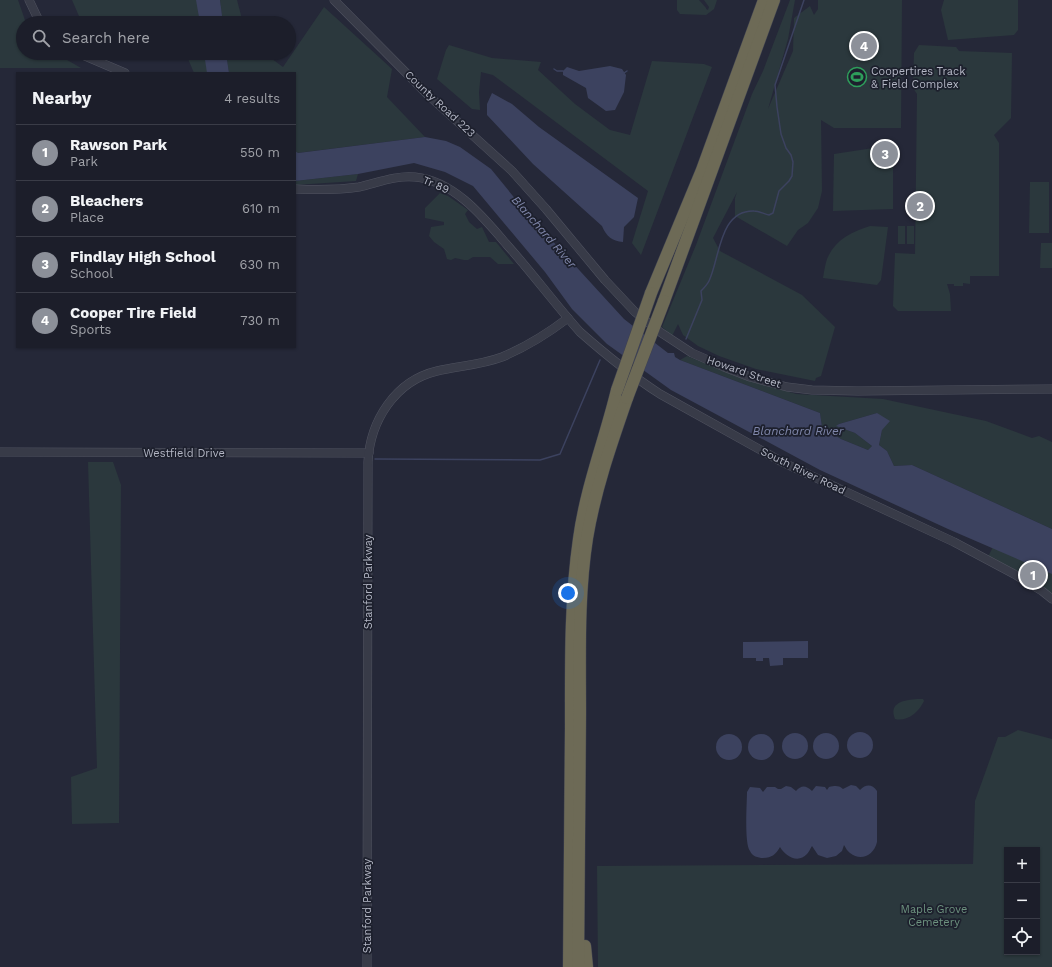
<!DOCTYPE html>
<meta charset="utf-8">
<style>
body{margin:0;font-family:"Work Sans",sans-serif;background:#252732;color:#f1f3f6}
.controls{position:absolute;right:12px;bottom:12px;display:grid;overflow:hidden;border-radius:0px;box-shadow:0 1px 3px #0004}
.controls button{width:36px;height:36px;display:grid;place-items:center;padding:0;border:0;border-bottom:1px solid #3a3c47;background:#1c1e2a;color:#f1f3f6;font:20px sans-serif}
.you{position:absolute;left:568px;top:593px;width:14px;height:14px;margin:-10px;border:3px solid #fff;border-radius:50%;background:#1a73e8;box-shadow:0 0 0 6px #1a73e833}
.badge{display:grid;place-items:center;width:26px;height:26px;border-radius:50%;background:#8c9099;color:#fff;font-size:13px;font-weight:700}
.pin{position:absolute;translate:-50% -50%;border:2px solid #fff;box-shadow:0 1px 4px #0006}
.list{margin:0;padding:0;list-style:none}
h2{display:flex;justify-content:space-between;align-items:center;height:52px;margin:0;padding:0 16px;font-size:17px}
h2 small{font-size:13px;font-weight:400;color:#a0a2a8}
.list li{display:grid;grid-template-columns:26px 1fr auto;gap:12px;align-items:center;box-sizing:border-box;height:56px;padding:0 16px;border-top:1px solid #3a3c47}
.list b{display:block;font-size:15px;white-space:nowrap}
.list p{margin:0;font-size:13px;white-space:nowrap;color:#a0a2a8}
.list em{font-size:13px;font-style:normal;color:#a0a2a8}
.icon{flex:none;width:22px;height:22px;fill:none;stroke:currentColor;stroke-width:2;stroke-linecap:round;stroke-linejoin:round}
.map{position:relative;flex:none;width:1052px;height:967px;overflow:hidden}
.search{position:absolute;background:#1c1e2a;box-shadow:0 1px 3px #0004;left:16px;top:16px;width:280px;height:44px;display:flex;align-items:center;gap:10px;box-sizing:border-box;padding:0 14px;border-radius:22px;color:#a0a2a8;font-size:15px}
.panel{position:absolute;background:#1c1e2a;box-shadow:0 1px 3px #0004;left:16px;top:72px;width:280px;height:276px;border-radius:0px}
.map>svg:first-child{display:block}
</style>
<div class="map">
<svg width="1052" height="967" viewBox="0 0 1052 967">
<rect width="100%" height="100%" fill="#252838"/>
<!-- green -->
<g fill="#2b383d" fill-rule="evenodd">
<path d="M0,0h18l8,23h-3v30h32l26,15h-81z"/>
<path d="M72,0h125l3,23h-118z"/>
<path d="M220,0h17l6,23h-20z"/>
<path d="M677,0h22l7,8v1l2,1 1,-3 -5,-7h13l-3,9 -8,6 -26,-1 -3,-4z"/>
<path d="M790,0h5l-7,39 -20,70 25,-58 1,-33 16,-12 4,9 4,-6v-9h84l-1,128h-67l-13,-8 1,71 -4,17 -10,15 -10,7 -11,16 -52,-30v-18l2,-6 -24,46 7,13 82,44 33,32 -14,49 -5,2 -1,3 -59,-12 -37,-13 -21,-10 -15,-11 -5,-11 -6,12 -10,-9 34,-82 56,-151 11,-23z"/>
<path d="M944,0h74v30l-4,5 -66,5 -7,-30z"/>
<path d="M324,7l68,62 -5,28 38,40 -128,16 -2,-2v-78h-66l-3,-20h38l19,14z"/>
<path d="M449,45l43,13 49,4 -3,8 37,34 35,26 20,5 22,-74 52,3 8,3 -71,188 -9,-12 16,-52 -155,-116 -12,-3 -2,20 1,18 -8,-1 -35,-30 9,-29z"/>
<path d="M919,45l37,2 3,4 53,2 -1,65 -17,17 5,8v133h-29v8l-7,-1v3h-9v-2h-7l3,10 1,17h-53l-5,-5 2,-53 20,1 2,-160 -4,-6 1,-35z"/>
<path d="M159,53h46l3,20h-14l-8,-19 -21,1z"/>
<path d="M893,145v64l-60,2 1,-57z"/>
<path d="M358,174l-2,7 -61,4v-4z"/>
<path d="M1030,182h19v51h-20z"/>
<path d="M440,193l8,3 20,14 -3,4 4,8 8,7 5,-2 7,15h7l18,22h-16l-8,-7h-17l-5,3h-4l-9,-2 -4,2 -4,-1 -3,-10 -10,-7 -5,-6 2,-9 13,-2v-3l-19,-4v-10z"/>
<path d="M870,226l18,1 -7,53 -4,5 -54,-7c1,-6 2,-13 4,-19 8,-19 24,-27 43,-33z"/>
<rect x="898" y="226" width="7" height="18"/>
<rect x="907" y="226" width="7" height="18"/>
<path d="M1041,243h11v25h-12z"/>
<path d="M687,356l50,20 59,18 87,5 103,22 46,17 7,-2 13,6v87l-140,-64 -18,1 -7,-15 -8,-6 3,-15 -5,-17 -38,11 -2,2 18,7 17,13 -4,4 -27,-11 -19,-12 -2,-14 -140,-53z"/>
<path d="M88,462h25l8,23 -2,338 -47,1 -1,-47 26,-9z"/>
<path d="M1002,529l50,22v48l-65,-40z"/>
<path d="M917,699h6l1,2c-5,11 -17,21 -29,18 -7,-17 10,-19 22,-20z"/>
<path d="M1018,730l34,9v228h-454l-1,-101 376,-2 2,-63 23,-64h7zM1007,850h30v102h-30z"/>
</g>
<!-- water -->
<g fill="#3c425f">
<path d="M196,0h24l3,23h-23z"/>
<path d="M204,53h22l3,20h-22z"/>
<path d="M610,66l12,3 4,6 -2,17 -9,18 -9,1 -18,-13 -2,-10 -23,-13v-4l4,-4 12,4z"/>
<path d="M492,93l20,11 27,23 99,71 -4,19 -10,10 -1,15c-11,-1 -17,-6 -21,-16l-69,-62 -46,-49v-11z"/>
<path d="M425,137l21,4 14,6 31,22 35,43 98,107 44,34h6l1,4 5,3 140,53 2,14 19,12 27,11 4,-4 -17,-13 -19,-7 3,-2 38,-11 13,8 -8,9 -3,15 8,6 7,15 18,-1 140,64v45l-104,-45 -128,-59 -149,-80 -64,-46 -35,-35 -27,-37 -72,-86 -28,-14 -31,-9 -56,11 -63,7v-30l3,2z"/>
<path d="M808,641v17h-25v7l-13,1 -1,-8h-6v3h-7v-3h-13v-16z"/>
<circle cx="860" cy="745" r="13"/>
<circle cx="795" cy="746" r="13"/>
<circle cx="826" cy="746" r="13"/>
<circle cx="729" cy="747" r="13"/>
<circle cx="761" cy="747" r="13"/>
<path d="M851,785l5,1 4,4c6,-6 12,-6 17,1v51c-3,13 -16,20 -27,11 -3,-2 -4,-5 -6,-8l-2,6 -6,5 -9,2 -9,-3 -6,-9c-2,3 -3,6 -5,8 -9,10 -22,2 -27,-7 -4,7 -8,11 -17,11 -5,0 -11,-2 -13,-7 -6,-8 -3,-48 -3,-59l3,-5 10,1 3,4 4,-5h8l3,2h3l5,-3 5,1 5,4c5,-6 10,-6 16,0l4,-5 9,1 2,3 2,-3c6,-1 9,-2 14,2z"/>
</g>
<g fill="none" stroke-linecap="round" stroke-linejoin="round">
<!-- stream -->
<g stroke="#3c425f" stroke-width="1.5">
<path d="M554,69l3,2h6"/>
<path d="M624,73l3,-2"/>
<path d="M686,339l16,-39 -1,-9c3,-3 6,-6 8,-10 11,-23 10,-71 45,-70 5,0 10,3 15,4l4,-2 6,-22 10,-10 3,-5 1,-14 -2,-7 -5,-7 -5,-14 -4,-27 -2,-22 29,-85"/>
<path d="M375,459l165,1 20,-6 40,-94"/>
</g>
<defs>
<g id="tertiary">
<path d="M29,0l11,23"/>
<path d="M334,0l94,95 84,76 34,38 59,71 30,32 25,20 32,21 32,14 26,10 37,10 25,3 46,1 194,-2"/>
<path d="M78,53l47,20"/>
<path d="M295,189c21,1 43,1 64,-2 18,-4 37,-12 56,-10 40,4 69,41 93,69 25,28 47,58 72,86 25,22 52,44 80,62l124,69 170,79 60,32 28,17 10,8"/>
<path d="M0,452l369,1"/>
<path d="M367,967l1,-505c2,-41 27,-81 69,-91 21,-5 44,-6 65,-14 24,-10 45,-23 66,-39"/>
</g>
<g id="motorway">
<path d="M651,293l51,-123 62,-170"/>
<path d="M664,301l110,-301"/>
<path d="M585,946l2,21"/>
<path d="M569,967c1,-80 1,-159 2,-239 0,-63 -1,-127 8,-189 7,-52 26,-99 38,-149"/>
<path d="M578,967c1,-85 1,-169 2,-254 0,-58 -2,-118 7,-175 8,-48 24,-94 40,-140"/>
</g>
</defs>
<!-- tertiary casing -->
<use href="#tertiary" stroke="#505360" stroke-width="9"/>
<!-- motorway casing -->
<use href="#motorway" stroke="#404350" stroke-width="13"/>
<!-- tertiary -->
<use href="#tertiary" stroke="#383b48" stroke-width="8"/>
<!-- motorway -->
<use href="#motorway" stroke="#6d6a56" stroke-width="12"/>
<defs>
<g id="motorway-bridge">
<path d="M617,390l34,-97"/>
<path d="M627,398l37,-97"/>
</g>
</defs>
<!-- motorway-bridge casing -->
<use href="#motorway-bridge" stroke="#404350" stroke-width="13" stroke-linecap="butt"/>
<!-- motorway-bridge -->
<use href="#motorway-bridge" stroke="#6d6a56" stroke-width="12"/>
</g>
<!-- icons -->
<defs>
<symbol id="stadium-ring" viewBox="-11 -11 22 22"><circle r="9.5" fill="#1d202d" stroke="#2e9e5b" stroke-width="1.5"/><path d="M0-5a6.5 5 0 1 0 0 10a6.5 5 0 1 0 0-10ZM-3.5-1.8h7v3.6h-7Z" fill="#2e9e5b"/></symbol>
</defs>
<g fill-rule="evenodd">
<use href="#stadium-ring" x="846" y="66" width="22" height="22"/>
</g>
<g text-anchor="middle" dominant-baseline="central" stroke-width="3.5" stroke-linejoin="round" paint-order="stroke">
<!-- poi labels -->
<g font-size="11" fill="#b3b6c4" stroke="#1d202d" text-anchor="start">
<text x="871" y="71">Coopertires Track<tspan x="871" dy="13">&amp; Field Complex</tspan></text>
</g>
<!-- street labels -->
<g font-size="11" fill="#b3b6c4" stroke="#1d202d">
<text transform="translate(440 104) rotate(43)">County Road 223</text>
<text transform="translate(436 185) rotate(23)">Tr 89</text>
<text transform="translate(744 372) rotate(19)">Howard Street</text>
<text x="184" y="453">Westfield Drive</text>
<text transform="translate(803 471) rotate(26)">South River Road</text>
<text transform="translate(368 582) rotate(-90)">Stanford Parkway</text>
<text transform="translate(367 906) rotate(-90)">Stanford Parkway</text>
</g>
<!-- park labels -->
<g font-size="11" fill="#6d927f" stroke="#1d202d">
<text x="934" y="909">Maple Grove<tspan x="934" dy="13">Cemetery</tspan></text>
</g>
<!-- water labels -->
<g font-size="12" font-style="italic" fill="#7f86a9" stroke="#1d202d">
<text transform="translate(544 232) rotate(49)">Blanchard River</text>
<text x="798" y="431">Blanchard River</text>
</g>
</g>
</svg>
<div class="controls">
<button>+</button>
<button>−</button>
<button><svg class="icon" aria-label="locate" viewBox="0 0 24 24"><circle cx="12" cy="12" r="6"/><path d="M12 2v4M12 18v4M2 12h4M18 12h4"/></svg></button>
</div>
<div class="you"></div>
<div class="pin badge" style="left:1033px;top:575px">1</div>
<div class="pin badge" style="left:920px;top:206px">2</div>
<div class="pin badge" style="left:885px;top:154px">3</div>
<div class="pin badge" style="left:864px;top:46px">4</div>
<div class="search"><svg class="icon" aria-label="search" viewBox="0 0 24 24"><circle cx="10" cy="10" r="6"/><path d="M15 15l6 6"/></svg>Search here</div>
<section class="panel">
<h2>Nearby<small>4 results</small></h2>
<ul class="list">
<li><span class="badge">1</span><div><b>Rawson Park</b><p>Park</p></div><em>550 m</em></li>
<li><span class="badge">2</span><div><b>Bleachers</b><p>Place</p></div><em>610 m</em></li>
<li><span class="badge">3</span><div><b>Findlay High School</b><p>School</p></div><em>630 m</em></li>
<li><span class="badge">4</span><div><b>Cooper Tire Field</b><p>Sports</p></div><em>730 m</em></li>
</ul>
</section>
</div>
